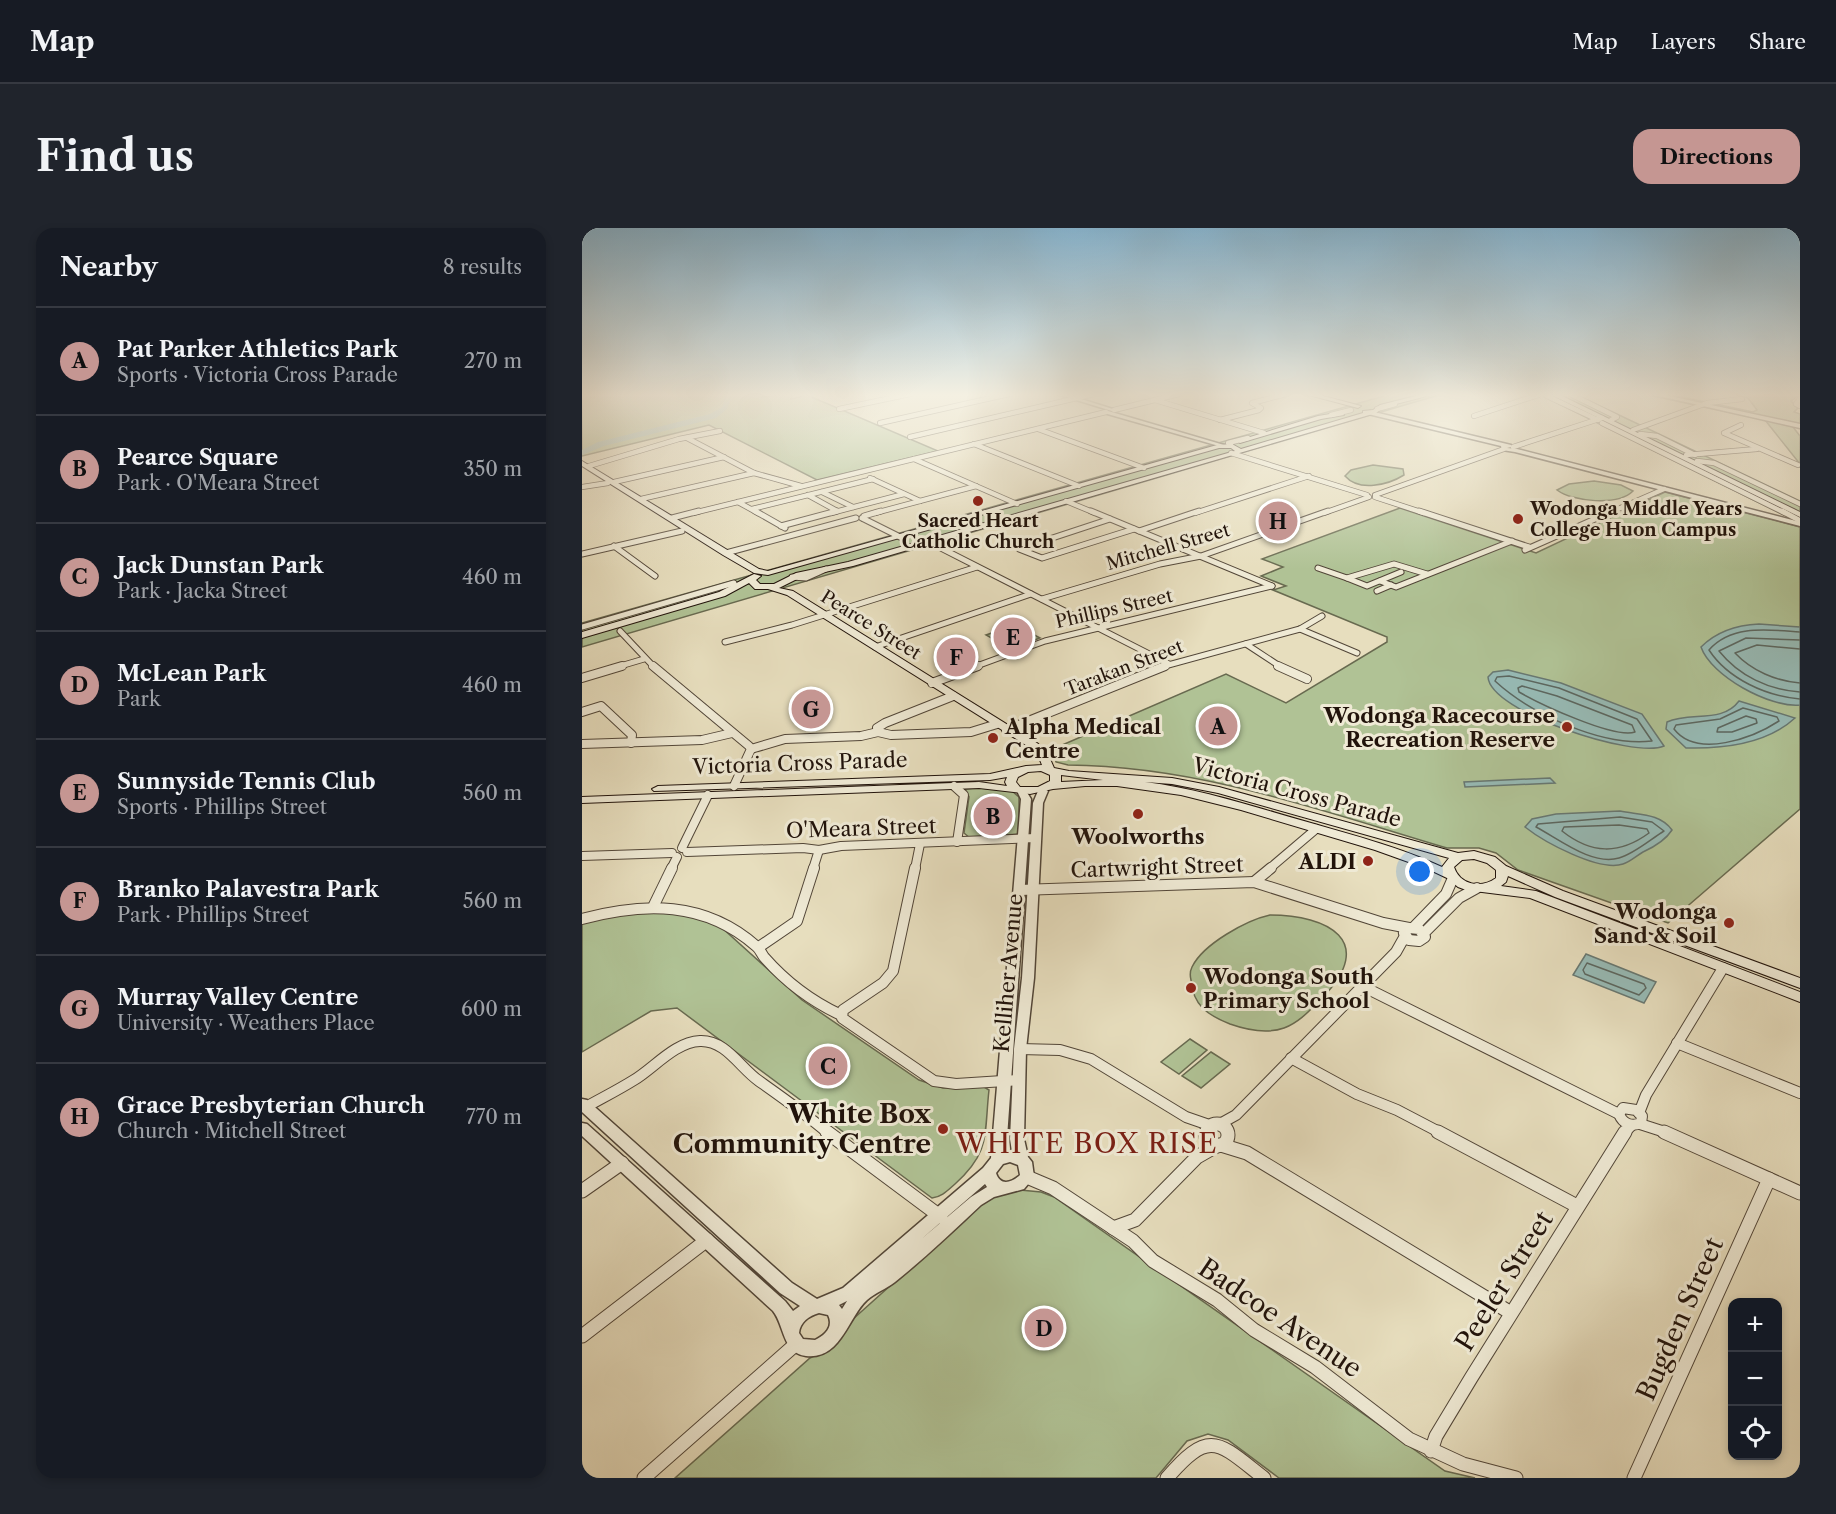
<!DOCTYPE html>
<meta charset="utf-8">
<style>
body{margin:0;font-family:"Libre Caslon Text",serif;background:#20242c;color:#f1f3f6}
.controls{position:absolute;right:18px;bottom:18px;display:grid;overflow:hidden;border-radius:12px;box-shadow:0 3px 9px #0003}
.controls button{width:54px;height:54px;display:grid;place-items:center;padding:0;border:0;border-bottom:2px solid #363941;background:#171b24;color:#f1f3f6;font:30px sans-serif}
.you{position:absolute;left:838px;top:644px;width:21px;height:21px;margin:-15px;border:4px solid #fff;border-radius:50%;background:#1a73e8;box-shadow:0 0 0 9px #1a73e833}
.badge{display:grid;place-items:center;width:39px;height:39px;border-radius:50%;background:#c59692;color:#111;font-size:20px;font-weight:700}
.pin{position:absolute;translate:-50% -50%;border:3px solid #fff;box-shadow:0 2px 6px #0006}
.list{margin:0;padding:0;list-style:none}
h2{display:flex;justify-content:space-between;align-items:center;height:78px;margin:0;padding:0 24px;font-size:26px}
h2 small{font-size:20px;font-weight:400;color:#9ea1a6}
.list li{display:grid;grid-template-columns:39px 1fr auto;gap:18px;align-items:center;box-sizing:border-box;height:108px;padding:0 24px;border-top:2px solid #363941}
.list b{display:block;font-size:22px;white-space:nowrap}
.list p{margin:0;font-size:20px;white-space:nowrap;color:#9ea1a6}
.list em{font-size:20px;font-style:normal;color:#9ea1a6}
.icon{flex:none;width:33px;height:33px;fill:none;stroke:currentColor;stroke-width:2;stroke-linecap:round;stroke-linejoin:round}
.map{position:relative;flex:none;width:1218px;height:1250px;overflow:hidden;border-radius:18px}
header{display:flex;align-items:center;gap:36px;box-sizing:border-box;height:84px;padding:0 30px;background:#171b24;border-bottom:2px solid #363941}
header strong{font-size:28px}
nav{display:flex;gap:33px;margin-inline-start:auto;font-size:21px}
.intro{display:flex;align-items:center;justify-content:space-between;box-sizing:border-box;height:144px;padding:0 36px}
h1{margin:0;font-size:42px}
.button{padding:15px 27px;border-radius:18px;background:#c59692;color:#111;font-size:21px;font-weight:700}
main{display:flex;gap:36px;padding:0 36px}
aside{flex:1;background:#171b24;border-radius:18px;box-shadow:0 3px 9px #0003}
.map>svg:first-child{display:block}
</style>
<header>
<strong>Map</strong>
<nav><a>Map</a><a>Layers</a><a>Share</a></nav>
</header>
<div class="intro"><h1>Find us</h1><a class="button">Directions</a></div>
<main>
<aside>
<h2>Nearby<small>8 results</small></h2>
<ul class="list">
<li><span class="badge">A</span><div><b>Pat Parker Athletics Park</b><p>Sports · Victoria Cross Parade</p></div><em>270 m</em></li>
<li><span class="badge">B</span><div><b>Pearce Square</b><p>Park · O'Meara Street</p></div><em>350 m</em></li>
<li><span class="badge">C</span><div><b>Jack Dunstan Park</b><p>Park · Jacka Street</p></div><em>460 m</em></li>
<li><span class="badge">D</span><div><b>McLean Park</b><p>Park</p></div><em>460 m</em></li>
<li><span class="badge">E</span><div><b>Sunnyside Tennis Club</b><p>Sports · Phillips Street</p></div><em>560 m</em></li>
<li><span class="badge">F</span><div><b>Branko Palavestra Park</b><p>Park · Phillips Street</p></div><em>560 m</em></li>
<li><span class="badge">G</span><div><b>Murray Valley Centre</b><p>University · Weathers Place</p></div><em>600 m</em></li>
<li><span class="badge">H</span><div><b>Grace Presbyterian Church</b><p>Church · Mitchell Street</p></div><em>770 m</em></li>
</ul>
</aside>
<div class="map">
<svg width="1218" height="1250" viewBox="0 0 1218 1250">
<rect width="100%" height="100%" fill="#e7debe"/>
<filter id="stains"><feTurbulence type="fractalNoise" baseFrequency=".00333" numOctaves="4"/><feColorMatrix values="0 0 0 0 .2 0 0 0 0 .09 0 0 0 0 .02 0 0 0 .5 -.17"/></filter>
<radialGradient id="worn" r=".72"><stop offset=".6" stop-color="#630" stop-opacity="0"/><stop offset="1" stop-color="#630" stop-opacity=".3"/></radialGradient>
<!-- green -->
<g fill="#b0c295" stroke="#686a50" stroke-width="1.5">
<path d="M0,166h181l-1,3 30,-3 -1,5 16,-4 131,56 -121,29 -108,-55 -127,31z"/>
<path d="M809,166h51l-860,253v-24z"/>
<path d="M957,166h36l225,107v22z"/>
<path d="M1062,166h24l85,18 4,-2 -9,-12 -15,-4h67l-9,7 7,7 -4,4 6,2v13h-7l7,9v28l-35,-44z"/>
<path d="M791,237l30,4 1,6c-16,10 -45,17 -59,1l6,-6z"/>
<path d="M1012,253l27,4 12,6c-15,15 -60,11 -76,-1l12,-6z"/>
<path d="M1083,264l135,35v282l-132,114 -150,-53 -22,-17 -17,-5h-32c-125,-37 -247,-82 -379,-83l-12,-3 -3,-13 173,-75 60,29 101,-61v-5l-114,-47 13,-4 -25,-10 22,-9 -21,-8 138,-51 136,45z"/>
<path d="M433,397l25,13 -29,11 -25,-14z"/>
<path d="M398,560l32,3 7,6v37l-49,4 -6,-5 5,-36 -4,-8z"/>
<path d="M49,684l52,1 38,14 81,73 117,80 24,8 41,-1 5,3c-5,44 2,62 -34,94 -7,6 -13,13 -23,14l-255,-190 -26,3 -69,41v-129z"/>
<path d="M688,687c58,0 107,26 53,82 -12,12 -23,25 -39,31 -17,6 -37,2 -54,-4 -23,-9 -37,-19 -39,-44 -1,-4 -1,-9 1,-13 11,-23 55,-47 78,-52z"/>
<path d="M608,811l17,11 -28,24 -18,-12z"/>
<path d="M629,824l19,12 -29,24 -19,-12z"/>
<path d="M438,962l21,2 13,5 391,274 30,7h-196l-51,-38 -20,-6 -21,7 -31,37h-481l135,-120 17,-8 25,-30 127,-114 16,-10z"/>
</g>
<!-- water -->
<g fill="#97bbb6" stroke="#687872" stroke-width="1.5">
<path d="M1177,396l41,3v78c-30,3 -89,-29 -99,-58 16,-16 36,-22 58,-23z"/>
<path d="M926,442l53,13 81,31 22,32c-30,13 -174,-34 -176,-69l5,-5z"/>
<path d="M1157,473l56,17c-28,26 -72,31 -109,30l-20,-19 1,-7c23,-11 55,2 72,-21z"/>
<path d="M968,550l5,5 -90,4 -1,-5z"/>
<path d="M1038,583c19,4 40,2 52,19 -7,11 -18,17 -29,22 -7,4 -13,10 -20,12 -24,8 -79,-22 -98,-37l7,-8 24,-5z"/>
<path d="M1004,726l70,28 -12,21 -71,-28z"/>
</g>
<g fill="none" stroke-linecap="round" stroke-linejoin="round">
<!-- shore -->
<g stroke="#5c6760" stroke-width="1.5">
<path d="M1218,404c-31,-2 -68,-8 -91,18 19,29 57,46 91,49"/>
<path d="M1218,412l-54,-2 -27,13c20,25 50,39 81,41"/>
<path d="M1218,421l-43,-4 -22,8c17,18 41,28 65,30"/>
<path d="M927,448l50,12 78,31 15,22c-50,6 -121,-27 -157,-60l2,-4z"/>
<path d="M940,458l35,10 75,29 3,7c-21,7 -95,-28 -116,-40l-1,-4z"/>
<path d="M1161,480l34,9 2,4c-26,17 -82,38 -105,8l2,-4 44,-6z"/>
<path d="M1164,488l10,3 1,4 -25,9h-15l1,-4z"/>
<path d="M1038,589l32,5 12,9c-13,8 -30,23 -45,27 -27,8 -60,-19 -83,-31l2,-3z"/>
<path d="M1037,597l28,4 2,4c-30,22 -58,21 -87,-2l2,-4z"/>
<path d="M1005,735l57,21 2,4 -7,7 -54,-21 -2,-4z"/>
</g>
<!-- river -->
<path fill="#97bbb6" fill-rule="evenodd" d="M145,166h6l-6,15 -11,9 -112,28 -22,9v-5l16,-8 112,-28 12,-7z"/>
<defs>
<g id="minor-far4">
<path d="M988,166l47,23 -6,3"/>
<path d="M965,168l51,24"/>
<path d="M1218,171l-4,5 4,2"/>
<path d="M573,172l109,33"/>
<path d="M257,181l71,-15"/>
<path d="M795,181l18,-5"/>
<path d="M532,182l65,-16"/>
<path d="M749,187l20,-5"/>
<path d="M892,188l67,-22"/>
<path d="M638,192l39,-10 2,-2 -9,-5 34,-9"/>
<path d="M298,195l129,-29"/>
<path d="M1020,195l183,90"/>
<path d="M1159,197l-17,8 74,32"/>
<path d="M456,201l106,39"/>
<path d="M1051,202l74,-27 35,-4"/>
<path d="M1058,206l17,2 38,19"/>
<path d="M328,209l184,-43"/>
<path d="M105,210l67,35 47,13"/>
<path d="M392,216l105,42"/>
<path d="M649,216l-3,-1 20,-5"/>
<path d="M931,219l89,-29"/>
<path d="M649,225l136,42"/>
<path d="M1104,227l71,-6"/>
<path d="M332,231l103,45"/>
<path d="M1115,233l17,2 86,41"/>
<path d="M7,238l90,-27 41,-8"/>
<path d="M288,250l50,23"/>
<path d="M32,254l110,-25"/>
<path d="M0,259l26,-4"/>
<path d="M240,264l31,15"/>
<path d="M226,267l29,16"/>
<path d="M793,267l129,-46"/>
<path d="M793,269l49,16"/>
<path d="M59,271l113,-26"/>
<path d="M484,273l29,12"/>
<path d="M156,274l20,11"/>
<path d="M170,281l121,-30"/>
<path d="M111,285l413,-101"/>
<path d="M249,285l73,-19"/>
<path d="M293,285l101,-27"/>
<path d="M613,285l114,-37"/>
<path d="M742,285l45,-16"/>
<path d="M1027,285l55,-24"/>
</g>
<g id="minor-far3">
<path d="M173,283l30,17"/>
<path d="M509,283l181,75"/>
<path d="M837,283l110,36"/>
<path d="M1200,283l17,9"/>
<path d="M282,288l17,-5"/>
<path d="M90,290l27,-7"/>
<path d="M280,290l38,19"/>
<path d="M528,291l-91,30 23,9 92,-29"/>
<path d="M199,298l56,-15"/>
<path d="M557,303l60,-20"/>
<path d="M345,313l242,123"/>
<path d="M32,318l41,30"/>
<path d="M943,322l88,-39"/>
<path d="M144,325l130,-35"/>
<path d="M0,326l100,-23"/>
<path d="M736,340l29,10 47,-14 33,10"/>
<path d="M210,349l14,1 20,-9"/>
<path d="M765,350l20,8 34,-14"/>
<path d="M798,353l16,6 116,-46"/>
<path d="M795,363l14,-6"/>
<path d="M460,371l118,-35 41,-8 127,-45"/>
<path d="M0,399l152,-44"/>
<path d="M718,401l57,24"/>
<path d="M38,403l34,36"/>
<path d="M143,414l67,-17 185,-58"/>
<path d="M664,416l35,23"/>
<path d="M293,419l156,-53"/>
<path d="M35,439l27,-8"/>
<path d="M392,439l71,-26 227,-55"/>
<path d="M579,439l139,-38 22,-13"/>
</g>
<g id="minor-far2">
<path d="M71,438l96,80 2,3 -17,37"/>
<path d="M696,438l29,13"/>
<path d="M0,450l40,-12"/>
<path d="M350,455l46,-17"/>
<path d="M371,468l-68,27 -8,5 1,4 13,3 80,-3 26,-8"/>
<path d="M0,484l19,-6 31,29 -1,8"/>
<path d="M424,502l159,-64"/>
<path d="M0,516l120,-4 30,-7"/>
<path d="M169,521l34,-10 76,-3 17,-4"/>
<path d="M372,558l10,9 -7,47"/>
<path d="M100,620l26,-53"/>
<path d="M105,624l116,-4 16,2 22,-4 195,-8"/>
<path d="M0,628l90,-3"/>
<path d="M89,641l6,-12"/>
<path d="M231,641l6,-19"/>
<path d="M333,641l5,-25"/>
<path d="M687,641l47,-40"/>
</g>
<g id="minor-far1">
<path d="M333,640l-22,103 -10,12 -40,27 -1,8 92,63 22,3 64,-4"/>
<path d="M672,654l17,-14"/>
<path d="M438,662l234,-8 129,41 26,5"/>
<path d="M72,677l18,-37"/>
<path d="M0,691c62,-17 123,-18 174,27 4,3 5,7 8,11 21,24 49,45 77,58"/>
<path d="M827,700l10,1 6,8 -6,4 -10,-1 -5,-7z"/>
<path d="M831,700l33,-34 7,-16"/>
<path d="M842,705l35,-35 18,-10"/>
<path d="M177,719l38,-26 17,-53"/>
<path d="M780,758l257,128"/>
<path d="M1095,815l123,50"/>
<path d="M438,821l40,1 31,9 95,58 26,9"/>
<path d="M709,830l66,36 40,16 44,23"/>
<path d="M4,879c16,-9 32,-17 48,-27 20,-12 41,-38 66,-39 26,-1 40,27 59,40 24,17 47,33 69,52"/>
<path d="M1041,880l13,2 6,6 -1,7c-10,4 -18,1 -22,-9z"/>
<path d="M1057,885l7,-18 77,-127"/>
<path d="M1058,896l28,9"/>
<path d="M636,897l18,-10 160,-163 9,-16"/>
<path d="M1042,905l8,-8"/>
</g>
<g id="minor">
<circle cx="635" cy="907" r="11"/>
<path d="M245,904l114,85"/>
<path d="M856,904l139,74"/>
<path d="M1082,904l136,61"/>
<path d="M639,917l26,8 264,160"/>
<path d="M445,949l26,11 80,53 20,20 64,39 37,30 61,37 94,72 54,25 53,14"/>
<path d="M0,963l40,-28"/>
<path d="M531,1000l22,-8 62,-63 21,-12"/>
<path d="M0,1108l125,-96"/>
<path d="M849,1223l5,-15 35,-58 154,-246"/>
<path d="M62,1250l152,-134"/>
<path d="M585,1250c43,-50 51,-36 97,0"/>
<path d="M1052,1250l135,-299"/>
</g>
<g id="tertiary">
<path d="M475,166h8l51,16 -4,1z"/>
<path d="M1068,166h10l140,30v4z"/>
<path d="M522,183h4l116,34 -5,1 -115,-33z"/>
<path d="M788,183l141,34v2l-4,1 10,1 283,73v4l-285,-74 -13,-2 -1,-4 -133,-32z"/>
<path d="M440,560l3,1 6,10 -25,353 6,-1 -2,-12 4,-90 8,-71 11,-175 5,-12 5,-3 5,3 -5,12 -9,175 -8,71 -2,90 4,18 4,5 2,15 -10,12 -30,8 -13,8c-28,26 -56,53 -86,77 -9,7 -20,11 -28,18 -19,17 -26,60 -61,56 -24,-3 -21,-30 -33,-45l-191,-175v-13l5,1 198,177 8,10 7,-5 -20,-13 -198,-181v-13l5,1 205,183 25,16 26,-11 140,-120 8,-10 30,-359 -4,-8zM428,934l8,3 2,10c-9,8 -20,11 -24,-2l7,-9zM403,956l2,3 -16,10 -52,44zM265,1073l-5,8 -3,-4zM237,1085l9,2c6,12 -3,20 -13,25l-12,-1 -4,-6c1,-11 10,-17 20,-20z"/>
</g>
<g id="secondary">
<path d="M723,166h11l45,12 -3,2z"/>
<path d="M842,166h11l-51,13 -8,6 -523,153 -52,11 -22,11 14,3 244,152 10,9 7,16 15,3 103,7 47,9 239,66 16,-2 21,6 11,9 57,25 237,87v10l-245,-91 -47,-21 -2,6 -5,4 35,5 264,101v10l-270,-104 -64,-8 -8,-3 -11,-9 -19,-9 -53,-19 -134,-40 -60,-15 -64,-9h-32l-32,3 -23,5 -51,-6 -397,15v-6l397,-15 28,4 -2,-4 2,-5 -17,3 -336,11 -2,-2 6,-3 332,-12 36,-8 16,-1 -4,-10 -9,-8 -242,-152 -19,-6h-13l-6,-6 -24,13 -143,42v-6l137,-40 35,-18 7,2 -5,4 4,4h14l22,-11 52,-11 387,-111 -4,-3h-12l-451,127 -14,-2 -31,-18 -141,-89v-5l147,90 30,18 9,2 449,-126 15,-1 9,5 122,-36v-2l10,-1 7,-5zM459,543l9,4v6l-12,6h-18l-4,-5 2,-5 10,-5zM479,547l42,5 -42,2zM563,554l27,2 46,9 231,65 -7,9c-42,-20 -87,-31 -131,-44 -54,-15 -109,-34 -166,-41zM892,631l13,4 9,7v8c-15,11 -36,7 -42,-11l8,-7z"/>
<path d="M968,166h8l242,118v5z"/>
<path d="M760,184l2,3 -23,4 -81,24 -3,-2 81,-25z"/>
</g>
</defs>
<!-- minor-far4 casing -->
<use href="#minor-far4" stroke="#524638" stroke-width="6"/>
<!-- minor-far3 casing -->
<use href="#minor-far3" stroke="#524638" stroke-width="7"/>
<!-- minor-far2 casing -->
<use href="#minor-far2" stroke="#524638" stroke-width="10"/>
<!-- minor-far1 casing -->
<use href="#minor-far1" stroke="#524638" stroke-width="12"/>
<!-- minor casing -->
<use href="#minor" stroke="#524638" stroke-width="15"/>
<!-- tertiary casing -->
<use href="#tertiary" stroke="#524638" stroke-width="3"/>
<!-- secondary casing -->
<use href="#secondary" stroke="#21130b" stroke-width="2"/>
<!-- minor-far4 -->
<use href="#minor-far4" stroke="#efead5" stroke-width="4.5"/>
<!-- minor-far3 -->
<use href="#minor-far3" stroke="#efead5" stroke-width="5"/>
<!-- minor-far2 -->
<use href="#minor-far2" stroke="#efead5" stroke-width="8"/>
<!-- minor-far1 -->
<use href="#minor-far1" stroke="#efead5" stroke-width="10"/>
<!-- minor -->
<use href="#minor" stroke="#efead5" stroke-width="13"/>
<!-- tertiary -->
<use href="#tertiary" fill="#efead5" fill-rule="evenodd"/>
<!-- secondary -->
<use href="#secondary" fill="#efead5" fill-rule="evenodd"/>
</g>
<!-- sky -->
<linearGradient id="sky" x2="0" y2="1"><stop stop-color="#87b7d4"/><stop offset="0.49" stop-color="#f4f0e2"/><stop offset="1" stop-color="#f4f0e2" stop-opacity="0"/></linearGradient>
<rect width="1218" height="341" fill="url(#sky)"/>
<!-- markers -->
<g fill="#8f2418" stroke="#efead5" stroke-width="2">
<circle cx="396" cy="273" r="6"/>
<circle cx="936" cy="291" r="6"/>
<circle cx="985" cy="499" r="6"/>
<circle cx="411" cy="510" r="6"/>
<circle cx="556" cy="586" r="6"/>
<circle cx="786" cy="633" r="6"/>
<circle cx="1147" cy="695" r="6"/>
<circle cx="609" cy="760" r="6"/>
<circle cx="361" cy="901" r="6"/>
</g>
<g text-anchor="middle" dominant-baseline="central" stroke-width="6" stroke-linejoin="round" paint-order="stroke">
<!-- far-poi labels -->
<g font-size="18" font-weight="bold" fill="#21130b" stroke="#efead5" text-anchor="start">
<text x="948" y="281">Wodonga Middle Years<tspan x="948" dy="21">College Huon Campus</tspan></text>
<text x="396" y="293" text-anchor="middle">Sacred Heart<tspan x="396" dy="21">Catholic Church</tspan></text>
</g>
<!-- far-street labels -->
<g font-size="18" fill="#21130b" stroke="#efead5">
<text transform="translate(586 319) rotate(-16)">Mitchell Street</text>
<text transform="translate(532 381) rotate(-13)">Phillips Street</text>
<text transform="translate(289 397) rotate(32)">Pearce Street</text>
<text transform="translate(542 440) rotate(-21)">Tarakan Street</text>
</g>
<!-- poi labels -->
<g font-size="21" font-weight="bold" fill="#21130b" stroke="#efead5" text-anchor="end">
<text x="973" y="487">Wodonga Racecourse<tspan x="973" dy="24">Recreation Reserve</tspan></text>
<text x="423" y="498" text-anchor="start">Alpha Medical<tspan x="423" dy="24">Centre</tspan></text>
<text x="556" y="608" text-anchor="middle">Woolworths</text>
<text x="774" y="633">ALDI</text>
<text x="1135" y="683">Wodonga<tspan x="1135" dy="24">Sand &amp; Soil</tspan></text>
<text x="621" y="748" text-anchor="start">Wodonga South<tspan x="621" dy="24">Primary School</tspan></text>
</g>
<!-- street labels -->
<g font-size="21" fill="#21130b" stroke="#efead5">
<text transform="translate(218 535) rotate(-2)">Victoria Cross Parade</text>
<text transform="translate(715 564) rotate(15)">Victoria Cross Parade</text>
<text transform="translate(279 600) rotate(-2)">O'Meara Street</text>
<text transform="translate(575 639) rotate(-2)">Cartwright Street</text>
<text transform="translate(426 745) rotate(-85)">Kelliher Avenue</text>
</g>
<!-- near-poi labels -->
<g font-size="26" font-weight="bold" fill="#21130b" stroke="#efead5" text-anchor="end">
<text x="349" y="886">White Box<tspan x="349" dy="30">Community Centre</tspan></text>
</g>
<!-- near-street labels -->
<g font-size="26" fill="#21130b" stroke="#efead5">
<text transform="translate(922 1053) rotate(-58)">Peeler Street</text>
<text transform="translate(698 1090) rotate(34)">Badcoe Avenue</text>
<text transform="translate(1098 1091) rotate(-66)">Bugden Street</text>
</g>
<!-- near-neighbourhood labels -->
<g font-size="27" letter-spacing="1.5" fill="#7a1f14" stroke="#efead5">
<text x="505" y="915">WHITE BOX RISE</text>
</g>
</g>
<rect width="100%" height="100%" filter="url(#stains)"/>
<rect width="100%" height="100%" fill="url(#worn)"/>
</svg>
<div class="controls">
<button>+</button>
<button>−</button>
<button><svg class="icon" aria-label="locate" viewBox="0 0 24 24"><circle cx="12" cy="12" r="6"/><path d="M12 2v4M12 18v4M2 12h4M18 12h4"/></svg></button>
</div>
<div class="you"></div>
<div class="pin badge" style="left:636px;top:498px">A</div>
<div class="pin badge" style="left:411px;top:588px">B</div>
<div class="pin badge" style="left:246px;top:838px">C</div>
<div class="pin badge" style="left:462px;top:1100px">D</div>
<div class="pin badge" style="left:431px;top:409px">E</div>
<div class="pin badge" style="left:374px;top:429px">F</div>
<div class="pin badge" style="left:229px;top:481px">G</div>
<div class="pin badge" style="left:696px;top:293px">H</div>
</div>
</main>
